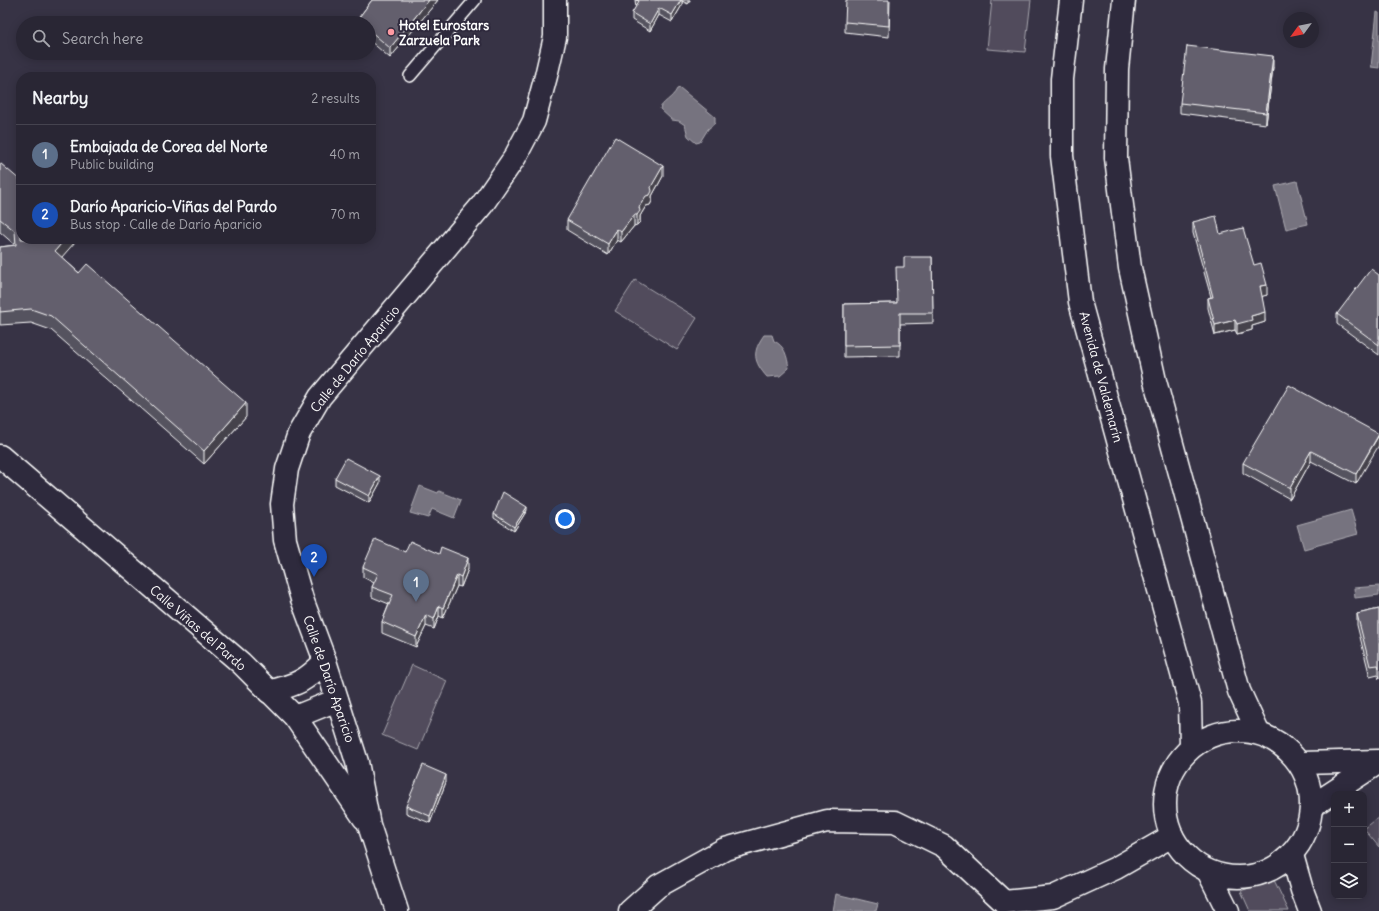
<!DOCTYPE html>
<meta charset="utf-8">
<style>
body{margin:0;font-family:Delius,sans-serif;background:#312e3c;color:#f1f3f6}
.controls{position:absolute;right:12px;bottom:12px;display:grid;overflow:hidden;border-radius:8px;box-shadow:0 2px 10px #0003}
.controls button{width:36px;height:36px;display:grid;place-items:center;padding:0;border:0;border-bottom:1px solid #45434f;background:#292634;color:#f1f3f6;font:20px sans-serif}
.compass{position:absolute;left:1283px;top:12px;width:36px;height:36px;border-radius:50%;background:#292634;box-shadow:0 2px 10px #0003;rotate:237deg}
.you{position:absolute;left:565px;top:519px;width:14px;height:14px;margin:-10px;border:3px solid #fff;border-radius:50%;background:#1a73e8;box-shadow:0 0 0 6px #1a73e833}
.badge{display:grid;place-items:center;width:26px;height:26px;border-radius:50%;background:#ff9aa2;color:#fff;font-size:13px;font-weight:700}
.pin{position:absolute;translate:-50% -33px;filter:drop-shadow(0 1px 2px #0008)}
.pin::after{content:'';position:absolute;top:21px;width:14px;height:12px;background:inherit;clip-path:polygon(0 0,100% 0,50% 100%)}
.list{margin:0;padding:0;list-style:none}
h2{display:flex;justify-content:space-between;align-items:center;height:52px;margin:0;padding:0 16px;font-size:17px}
h2 small{font-size:13px;font-weight:400;color:#a5a5ac}
.list li{display:grid;grid-template-columns:26px 1fr auto;gap:12px;align-items:center;box-sizing:border-box;height:60px;padding:0 16px;border-top:1px solid #45434f}
.list b{display:block;font-size:15px;white-space:nowrap}
.list p{margin:0;font-size:13px;white-space:nowrap;color:#a5a5ac}
.list em{font-size:13px;font-style:normal;color:#a5a5ac}
.icon{flex:none;width:22px;height:22px;fill:none;stroke:currentColor;stroke-width:2;stroke-linecap:round;stroke-linejoin:round}
.map{position:relative;flex:none;width:1379px;height:911px;overflow:hidden}
.search{position:absolute;background:#292634;box-shadow:0 2px 10px #0003;left:16px;top:16px;width:360px;height:44px;display:flex;align-items:center;gap:10px;box-sizing:border-box;padding:0 14px;border-radius:22px;color:#a5a5ac;font-size:15px}
.panel{position:absolute;background:#292634;box-shadow:0 2px 10px #0003;left:16px;top:72px;width:360px;height:172px;border-radius:16px}
.map>svg:first-child{display:block}
</style>
<div class="map">
<svg width="1379" height="911" viewBox="0 0 1379 911">
<rect width="100%" height="100%" fill="#373345"/>
<filter id="ink" filterUnits="userSpaceOnUse"><feTurbulence type="fractalNoise" baseFrequency=".025" numOctaves="2"/><feDisplacementMap in="SourceGraphic" scale="8" xChannelSelector="R" yChannelSelector="G"/><feConvolveMatrix kernelMatrix="1 2 1 2 8 2 1 2 1" color-interpolation-filters="sRGB"/></filter>
<g filter="url(#ink)">
<!-- green -->
<g fill="#514c5c" stroke="#a8a6ae">
<path d="M992,0h39l-6,52 -38,-3z"/>
<path d="M635,280l62,38 -20,32 -62,-39z"/>
<path d="M412,665l35,16 -29,69 -36,-15z"/>
<path d="M1379,817v30l-15,-18z"/>
<path d="M1273,878l16,33h-39l-9,-20z"/>
</g>
<!-- water -->
<g fill="#76737f" stroke="#adabb2">
<path d="M1377,12l2,1v55l-8,-1z"/>
<path d="M680,88l35,29v6l-7,6 -8,13 -4,1 -8,-7 -3,-11 -6,-4 -7,-1 -12,-11c1,-6 13,-11 17,-20z"/>
<path d="M1297,181l11,43 -22,5 -11,-43z"/>
<path d="M764,335h8l2,6c11,5 13,15 15,27l-9,8 -13,1c-14,-16 -15,-25 -3,-42z"/>
<path d="M420,486l18,7 1,-2 22,9 -7,18 -22,-9 -4,9 -18,-5z"/>
<path d="M1351,510l7,24 -54,15 -7,-24z"/>
<path d="M1379,586v9l-24,3 -1,-10z"/>
<path d="M836,894l42,10 -2,7h-43z"/>
</g>
<g fill="none" stroke-linecap="round" stroke-linejoin="round">
<defs>
<path id="lane" d="M410,76l65,-76"/>
<g id="street">
<path d="M0,456l241,207 54,54 69,101"/>
<path d="M269,692c28,-8 36,-10 56,-31"/>
<path d="M295,717l42,-17"/>
<path d="M1301,763l78,-2"/>
<path d="M1312,806l67,-44"/>
<path d="M397,911l-28,-86 -12,-63 -32,-101 -23,-62 -17,-59 -3,-36 5,-35 12,-36 21,-36 162,-192 33,-48 19,-36 12,-45 9,-39v-37"/>
<path d="M630,911l28,-25 67,-37 102,-28 68,1 49,24 60,56 49,-5 63,-29 56,-32"/>
</g>
<g id="secondary">
<path d="M1071,0l-9,79v77l18,146 110,401 1,43"/>
<path d="M1124,0l-7,69 -1,89 14,110 25,113 84,310 19,41"/>
<circle cx="1238" cy="804" r="73"/>
<path d="M1292,855l10,35 8,21"/>
<path d="M1208,871l20,40"/>
</g>
</defs>
<!-- lane casing -->
<use href="#lane" stroke="#fff" stroke-width="14"/>
<!-- street casing -->
<use href="#street" stroke="#fff" stroke-width="25"/>
<!-- secondary casing -->
<use href="#secondary" stroke="#fff" stroke-width="25"/>
<!-- lane -->
<use href="#lane" stroke="#2f2a3d" stroke-width="11"/>
<!-- street -->
<use href="#street" stroke="#2f2a3d" stroke-width="22"/>
<!-- secondary -->
<use href="#secondary" stroke="#2f2a3d" stroke-width="22"/>
</g>
<!-- wall -->
<g fill="#55525e" stroke="#fff">
<path d="M372,0h66l-48,58 -21,-18v-17h-12v-3z"/>
<path d="M635,0h55l-2,4 -6,-3v4l-10,17 -13,-7 -9,16 -18,-11v-7l4,-6z"/>
<path d="M890,0l-1,37 -44,-5v-10z"/>
<path d="M1273,67l-7,57 -86,-11v-10z"/>
<path d="M0,163l75,76v3l-14,15 185,160 -42,47 -153,-134 -20,-7 -31,2v-78l15,-2 -15,-13z"/>
<path d="M663,176l-11,20v5l-2,4 -4,1 -6,10v6l-3,3 -3,1 -13,16 -4,-2 -9,15 -41,-25v-10z"/>
<path d="M1193,222l27,12 34,31 13,30 -5,1 3,26 -13,4v4l-15,4 -2,-4 -20,5 -7,-27v-10l3,-1 -18,-64z"/>
<path d="M932,257l1,66 -33,1v32l-56,1v-53l53,-1 7,-36z"/>
<path d="M1379,275v80l-42,-31v-10z"/>
<path d="M1379,434l-23,50 -45,-23 -21,38 -47,-26v-10z"/>
<path d="M335,478l45,5 -11,20 -34,-18z"/>
<path d="M527,510l-13,21 -20,-13v-4z"/>
<path d="M405,552l63,17 -7,18 -4,-1 -14,32 -4,-2 -5,13 -8,-3 -10,21 -34,-14v-11l7,-18 -17,-7v-10l2,-4 -11,-6v-10z"/>
<path d="M1379,609v70l-1,-4 -8,2 -13,-52v-11z"/>
<path d="M446,782l-16,41 -24,-10v-7z"/>
</g>
<!-- shaded-wall -->
<g fill="#45424c" stroke="#fff">
<path d="M429,0h9l-48,58v-10z"/>
<path d="M681,0h1v5l-10,17v-7z"/>
<path d="M688,0h2l-2,4z"/>
<path d="M659,8v7l-9,16v-7z"/>
<path d="M1273,56v11l-7,57v-11z"/>
<path d="M663,166v10l-11,20v5l-2,4 -4,1 -6,10v6l-3,3v-10l2,-8z"/>
<path d="M634,215v11l-13,16v-10z"/>
<path d="M617,229v11l-9,15v-11z"/>
<path d="M65,239h10v3l-20,23v-14z"/>
<path d="M1267,285v10l-7,2v-11z"/>
<path d="M1265,312v10l-13,4v4l-15,4v-10l14,-8z"/>
<path d="M1235,320v10l-20,5v-10z"/>
<path d="M246,403v14l-42,47v-13z"/>
<path d="M1379,435v10l-23,39v-10z"/>
<path d="M1311,451v10l-21,38v-11z"/>
<path d="M380,476v7l-11,20v-7z"/>
<path d="M527,507v3l-13,21v-4z"/>
<path d="M468,558v11l-7,18v-10z"/>
<path d="M457,575v11l-14,32v-10z"/>
<path d="M439,606v10l-5,13v-10z"/>
<path d="M426,615v11l-10,21v-10z"/>
<path d="M446,775v7l-16,41v-7z"/>
</g>
<!-- building -->
<g fill="#635f6d" stroke="#fff">
<path d="M372,0h57l-39,48 -21,-18v-7h-8l-4,-3z"/>
<path d="M636,0h45l-9,15 -13,-7 -9,16 -18,-11 7,-12z"/>
<path d="M846,0h43v26l-44,-4z"/>
<path d="M1187,46l86,10 -7,57 -86,-10z"/>
<path d="M615,137l48,29 -12,21 1,4 -2,4 -4,1 -7,11 1,4 -3,4h-3l-13,17 -4,-3 -9,15 -41,-24z"/>
<path d="M0,163l21,18v58h44l-10,12 24,22 8,-9 159,139 -42,48 -153,-135 -20,-7 -31,3v-65l16,-2 -1,-14 -15,-12z"/>
<path d="M1216,216l4,18 23,-6 11,37 7,-2 6,22 -7,1 5,26 -14,4 1,4 -15,4 -2,-4 -20,5 -7,-27 5,-1 -20,-75z"/>
<path d="M904,257h28l1,56h-33v32l-56,1v-42l53,-1 -1,-36h8z"/>
<path d="M1371,269l8,6v70l-42,-31z"/>
<path d="M1289,385l90,49 -23,40 -45,-23 -21,37 -47,-25z"/>
<path d="M346,458l34,18 -11,20 -34,-18z"/>
<path d="M503,492l24,15 -13,20 -20,-13z"/>
<path d="M375,539l30,13 5,-11 29,13 2,-7 27,11 -7,19 -4,-2 -14,33 -4,-2 -5,13 -8,-4 -10,22 -34,-15 11,-27 -21,-8 6,-13 -15,-7z"/>
<path d="M1379,609v59l-1,-3 -8,1 -13,-52z"/>
<path d="M423,765l23,10 -16,41 -24,-10z"/>
</g>
</g>
<!-- markers -->
<circle fill="#ff9aa2" stroke="#2f2a3d" stroke-width="1.5" cx="391" cy="32" r="4"/>
<g text-anchor="middle" dominant-baseline="central" stroke-width="4" stroke-linejoin="round" paint-order="stroke">
<!-- poi labels -->
<g font-size="13" font-weight="bold" fill="#fff" stroke="#2f2a3d" text-anchor="start">
<text x="399" y="25">Hotel Eurostars<tspan x="399" dy="15">Zarzuela Park</tspan></text>
</g>
<!-- street labels -->
<g font-size="13" fill="#fff" stroke="#2f2a3d">
<text transform="translate(355 359) rotate(-51)">Calle de Darío Aparicio</text>
<text transform="translate(1101 377) rotate(75)">Avenida de Valdemarín</text>
<text transform="translate(198 628) rotate(41)">Calle Viñas del Pardo</text>
<text transform="translate(329 679) rotate(71)">Calle de Darío Aparicio</text>
</g>
</g>
</svg>
<div class="controls">
<button>+</button>
<button>−</button>
<button><svg class="icon" aria-label="layers" viewBox="0 0 24 24"><path d="M12 4l9 5-9 5-9-5zM3 14l9 5 9-5"/></svg></button>
</div>
<svg class="compass" viewBox="-18 -18 36 36"><path d="M0-13l5 13h-10z" fill="#e53935"/><path d="M0 13l5-13h-10z" fill="#a5a5ac"/></svg>
<div class="you"></div>
<div class="pin badge" style="left:416px;top:602px;background:#5c6f8a">1</div>
<div class="pin badge" style="left:314px;top:577px;background:#1a4fb4">2</div>
<div class="search"><svg class="icon" aria-label="search" viewBox="0 0 24 24"><circle cx="10" cy="10" r="6"/><path d="M15 15l6 6"/></svg>Search here</div>
<section class="panel">
<h2>Nearby<small>2 results</small></h2>
<ul class="list">
<li><span class="badge" style="background:#5c6f8a">1</span><div><b>Embajada de Corea del Norte</b><p>Public building</p></div><em>40 m</em></li>
<li><span class="badge" style="background:#1a4fb4">2</span><div><b>Darío Aparicio-Viñas del Pardo</b><p>Bus stop · Calle de Darío Aparicio</p></div><em>70 m</em></li>
</ul>
</section>
</div>
